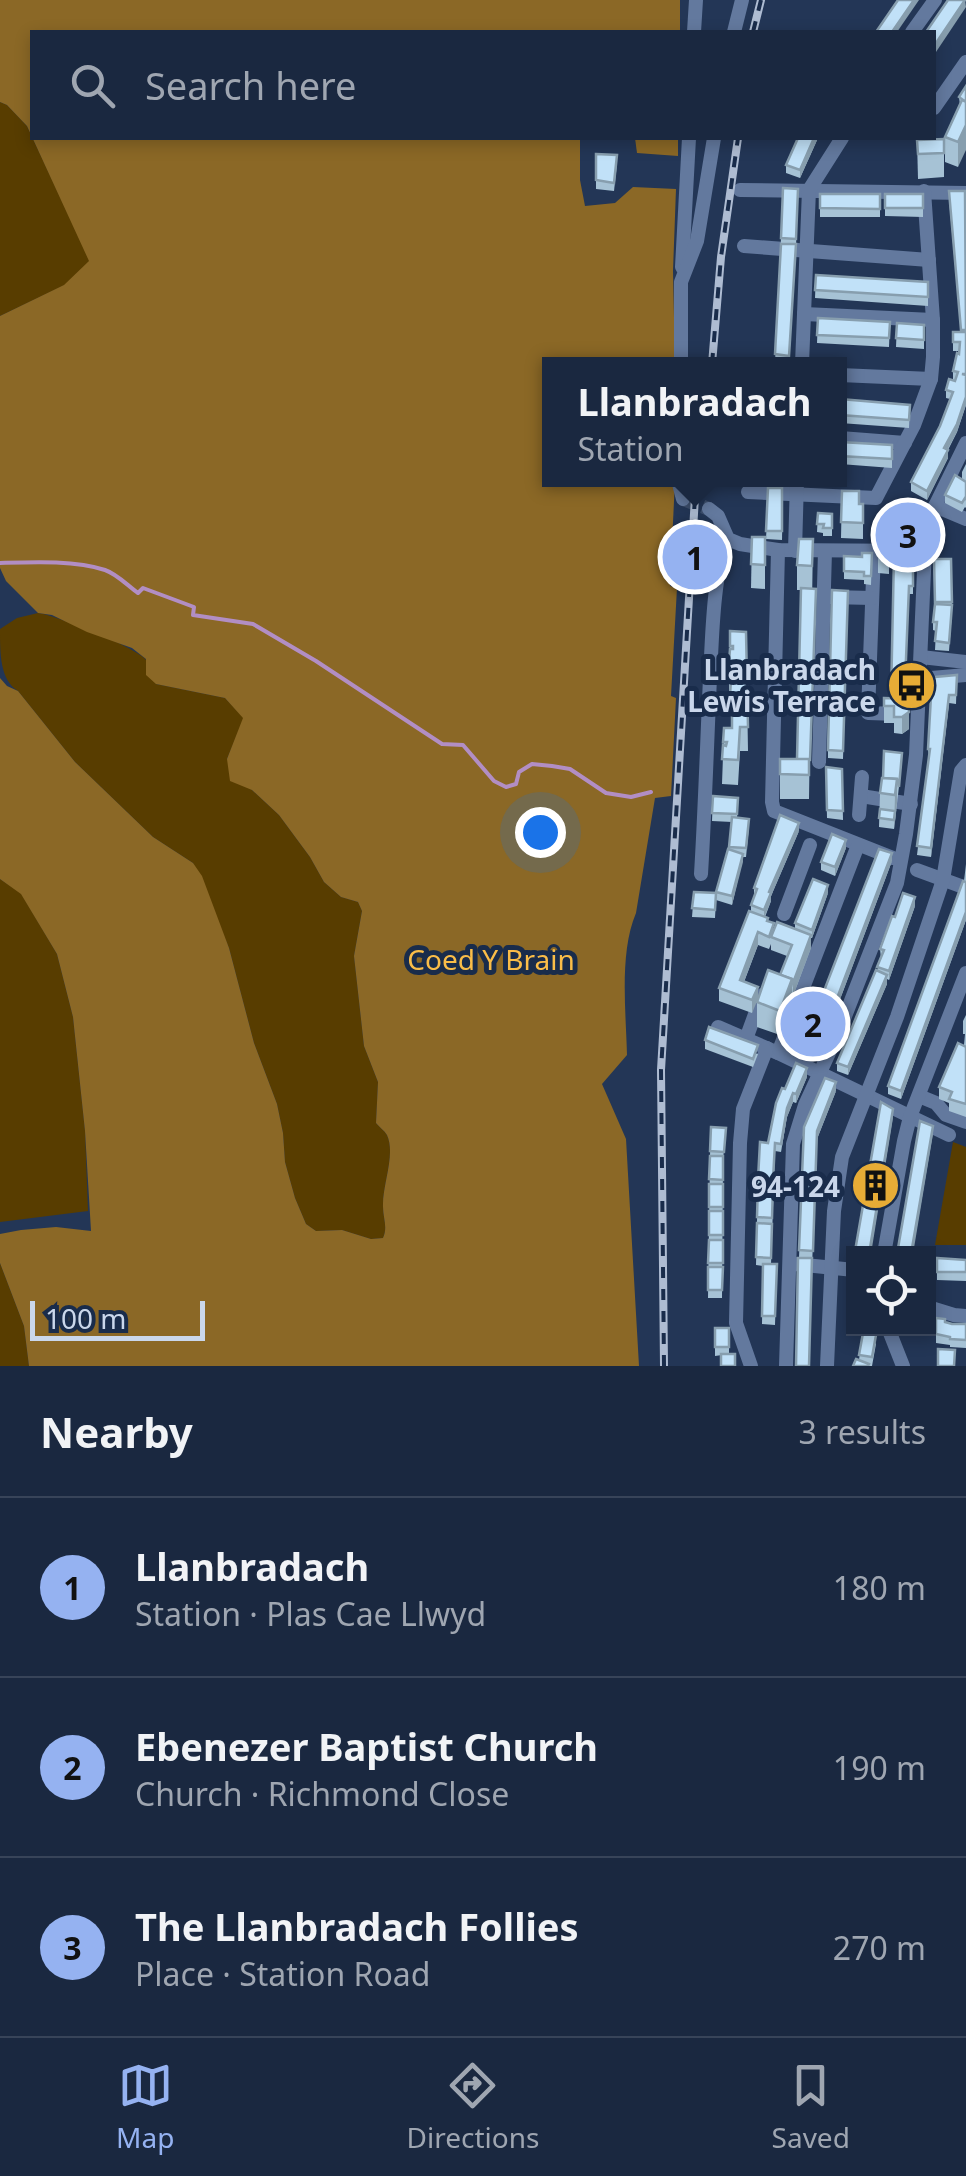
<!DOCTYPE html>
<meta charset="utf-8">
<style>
body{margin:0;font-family:"Noto Sans",sans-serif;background:#233047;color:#f1f3f6}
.controls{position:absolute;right:30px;bottom:30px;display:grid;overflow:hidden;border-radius:0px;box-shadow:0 5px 15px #0003}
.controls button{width:90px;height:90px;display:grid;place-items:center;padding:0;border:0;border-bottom:2px solid #384459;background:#1a2840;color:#f1f3f6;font:50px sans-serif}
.scale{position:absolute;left:30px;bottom:25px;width:175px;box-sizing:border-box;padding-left:10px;border:5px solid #cad7eb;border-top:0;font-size:28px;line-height:35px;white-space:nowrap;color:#cad7eb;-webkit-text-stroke:8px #192c4b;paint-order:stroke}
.you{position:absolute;left:540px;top:832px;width:35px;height:35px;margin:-25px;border:8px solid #fff;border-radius:50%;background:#1a73e8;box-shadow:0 0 0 15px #1a73e833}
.badge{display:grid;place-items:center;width:65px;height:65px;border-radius:50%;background:#95b2f1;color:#111;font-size:32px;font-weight:700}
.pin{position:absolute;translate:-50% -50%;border:5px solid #fff;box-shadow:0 2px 10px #0006}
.popup{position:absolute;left:542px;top:357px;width:305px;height:130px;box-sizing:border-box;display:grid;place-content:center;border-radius:0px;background:#1a2840;filter:drop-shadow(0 2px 8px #0005);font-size:32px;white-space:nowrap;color:#9fa6b1}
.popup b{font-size:38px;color:#f1f3f6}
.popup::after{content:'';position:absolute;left:50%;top:100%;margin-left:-20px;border:20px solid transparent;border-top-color:#1a2840}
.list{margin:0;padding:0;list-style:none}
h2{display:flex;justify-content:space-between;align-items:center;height:130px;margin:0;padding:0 40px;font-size:42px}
h2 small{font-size:32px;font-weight:400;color:#9fa6b1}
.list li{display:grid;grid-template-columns:65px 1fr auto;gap:30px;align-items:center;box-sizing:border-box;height:180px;padding:0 40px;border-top:2px solid #384459}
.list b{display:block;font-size:38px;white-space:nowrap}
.list p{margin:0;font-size:32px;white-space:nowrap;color:#9fa6b1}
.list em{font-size:32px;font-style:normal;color:#9fa6b1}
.icon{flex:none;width:55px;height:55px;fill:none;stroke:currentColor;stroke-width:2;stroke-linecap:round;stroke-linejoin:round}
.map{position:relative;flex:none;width:966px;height:1366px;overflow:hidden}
.search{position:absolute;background:#1a2840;box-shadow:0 5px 15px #0003;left:30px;right:30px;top:30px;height:110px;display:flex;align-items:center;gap:25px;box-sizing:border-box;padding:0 35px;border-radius:0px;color:#9fa6b1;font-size:38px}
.sheet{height:670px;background:#1a2840}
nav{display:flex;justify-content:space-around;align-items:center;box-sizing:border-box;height:140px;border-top:2px solid #384459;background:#1a2840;font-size:28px;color:#9fa6b1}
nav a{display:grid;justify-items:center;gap:5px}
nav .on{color:#95b2f1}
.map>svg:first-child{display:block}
</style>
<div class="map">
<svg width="966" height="1366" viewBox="0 0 966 1366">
<rect width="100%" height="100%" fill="#233656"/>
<!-- green -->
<g fill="#583d00">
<path d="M0,102l7,3 20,21 63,135 -25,24 -65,31z"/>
<path d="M38,613c17,2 101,35 109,48 4,6 6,16 9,23l69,14 19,20 -17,41 25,31 27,25 31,42 14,25 17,15 17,5 4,9 -8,45 10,90 14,36 -2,41c3,4 8,7 11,12 9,20 -5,50 -4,72 0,11 5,20 0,31l-12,1 -29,-9 -26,1 -10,-7 -11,-26 -10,-36 -2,-29 -6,-29 -23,-61 -25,-95 -36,-85 -40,-26 -78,-75 -57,-71c-18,-11 -18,-37 -18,-62l17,-11z"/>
<path d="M0,879l21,14 36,61 16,63 12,114 3,80 -88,11z"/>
<path d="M953,1142l13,5v98h-31z"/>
<path d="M0,1263l24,63 5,40h-29z"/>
</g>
<!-- forest -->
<g fill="#8b6826">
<path d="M0,0h680v32h-648v106h548v42l5,26 30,-3 18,-16 43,2 -3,82 2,93h-125v116h125l-5,106 7,2 -6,108 5,2 -5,98 -16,2 -19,115c-17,40 -10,99 -9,142l-25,29 24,55 13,227h-610l-5,-40 -24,-63v-29l21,-4 35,-3 35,4 -6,-100 -12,-114 -16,-63 -36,-60 -21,-15v-201l7,8 11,5 57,71 78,75 40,26 9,13 27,72 25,95 23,61 6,29 2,29 10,36 11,26 10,7 26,-1 29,9 12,-1c5,-11 0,-20 0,-31 -1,-22 13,-52 4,-72 -3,-5 -8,-8 -11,-12l2,-41 -14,-36 -10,-90 8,-45 -4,-9 -17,-5 -17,-15 -14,-25 -31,-42 -27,-25 -22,-9 -3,-22 16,-41 -18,-20 -69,-14 -10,-9v-16l-14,-11 -45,-16 -35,-17 -14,-2 -32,-32 -6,-13v-252l64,-31 25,-24 -62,-135 -20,-21 -7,-3z"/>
<path d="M635,138h43v18l-41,-3z"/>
</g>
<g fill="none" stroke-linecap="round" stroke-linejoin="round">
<!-- stream -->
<path stroke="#b28ec4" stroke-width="4" d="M0,563c32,-1 75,-3 105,7 12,4 23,16 33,23l5,-5 51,19 -1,8 60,9 63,37 126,83 21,1 31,36 12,6 10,-3 3,-12 13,-8 20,2 18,3 36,24 25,4 20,-5"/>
<!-- minor-tunnel -->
<path stroke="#3c4e6c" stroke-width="14" stroke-dasharray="14 7" stroke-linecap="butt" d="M683,499l26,10"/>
<!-- minor -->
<g stroke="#63799e" stroke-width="14">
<path d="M694,32l2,-32"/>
<path d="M734,32l8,-32"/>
<path d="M912,32l23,-32"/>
<path d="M934,108l32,-46"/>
<path d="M740,190l226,3"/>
<path d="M744,246l185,14"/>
<path d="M682,267l7,-129"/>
<path d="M804,314l129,6"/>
<path d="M681,364v-82l16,-41 17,-103"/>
<path d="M802,364l7,-174 33,-52"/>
<path d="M840,375l91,4"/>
<path d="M840,438l65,5"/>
<path d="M678,480l5,19"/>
<path d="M748,492l128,6 38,-73 17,-46 2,-22v-37l-9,-129"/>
<path d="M935,506l31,13"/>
<path d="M709,509l9,7 10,23 12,5 38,6 147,1"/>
<path d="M778,550l-6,252 2,9 119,47"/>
<path d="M795,551l2,-71"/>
<path d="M874,551l-6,162 30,1"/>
<path d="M829,597l43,1"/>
<path d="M921,657l45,5"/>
<path d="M920,679l46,-4"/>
<path d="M819,762l6,-211"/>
<path d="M861,796l50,8"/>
<path d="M859,815l3,-38"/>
<path d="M917,870l49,18"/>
<path d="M701,874c4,-65 6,-131 9,-196 2,-37 3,-107 18,-139"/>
<path d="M784,914l26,-69"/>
<path d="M718,1027l60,26 171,82"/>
<path d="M746,1039l16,-44"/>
<path d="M778,1053l80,-208"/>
<path d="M919,1096l17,7 10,12 20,7"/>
<path d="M884,1254l20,-113 6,-24 56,-144"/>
<path d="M795,1264l59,6"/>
<path d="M928,1307l26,8 12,1"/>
<path d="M888,1328l15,38"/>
<path d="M751,1366l-15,-43 4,-180 3,-34 24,-61"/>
<path d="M786,1366l7,-222 12,-39 35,-76 57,-146 9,-49 10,-79 9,-207 10,-42 31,-63"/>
<path d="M827,1366l7,-155 8,-54 55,-140 46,-137 18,-109 5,-6"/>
</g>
<defs>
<g id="rail">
<path d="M753,32l8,-32"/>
<path d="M712,364l9,-107 17,-119"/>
<path d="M664,1366l-3,-296 35,-590"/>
</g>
</defs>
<!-- rail casing -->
<use href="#rail" stroke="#aebcd2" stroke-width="8"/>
<!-- rail -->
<use href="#rail" stroke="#192c4b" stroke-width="4" stroke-dasharray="11" stroke-linecap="butt"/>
</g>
<!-- wall -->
<g fill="#a6c2d5">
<path d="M966,86l-8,81 -13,-5v-25l15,-32 -1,-8z"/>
<path d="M798,138h20l-18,40 -14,-5v-8z"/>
<path d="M944,139v38l-26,2 -1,-39z"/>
<path d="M596,154l21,10 -3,27 -18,-2z"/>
<path d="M798,189l-2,58 -7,117 -14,-1 6,-125z"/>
<rect x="820" y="194" width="60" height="23"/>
<path d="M885,194h38v23l-38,-1z"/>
<path d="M949,200l17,5v200l-9,27 -9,18v8l-21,42 -16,-9v-9l29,-56 10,-27 -4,-1v-8l9,-9 -2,-1v-9l6,-17 1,-3h-7v-19h8z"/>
<path d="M816,275l112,7v24l-113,-8z"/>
<path d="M818,318l72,4 -1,25 -72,-4z"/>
<path d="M897,323l27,2v24l-28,-2z"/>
<path d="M840,399l70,6 -1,23 -69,-5z"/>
<path d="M840,442l52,3v23l-52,-4z"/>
<path d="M966,464v44l-1,-1 -3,5 -17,-9v-8l17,-15v-8z"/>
<path d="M769,480h14l-1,60 -16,-1z"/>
<path d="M842,491l17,13h4v35l-22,-1z"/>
<path d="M818,513l14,1v22h-9v-3l-6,-1z"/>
<path d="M752,537h13v52l-14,-1z"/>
<path d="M813,539l-4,260h-29v-40h17l4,-169h-4v-25z"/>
<path d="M878,545h11v29l-11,-1z"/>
<path d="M872,553l-1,32 -7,-1v-4l-20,-1v-23l18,1z"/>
<path d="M913,556v38h-4l-4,89 4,46 -7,5 -8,-1v-10h-10v-25h7z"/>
<path d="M951,559l1,54 -3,38 -14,-1 1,-19 -3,-1v-8l2,-18z"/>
<path d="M848,591l-5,168 -15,-1v-8z"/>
<path d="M730,631l16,1 2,119h-8l-2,34 -16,-1 2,-56h8l-3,-40z"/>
<path d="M957,675l-1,29 -7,-1 -18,154 -14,-2 12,-98 -1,-8z"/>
<path d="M902,761l-8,68 -15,-2 1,-34 3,-15z"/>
<path d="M826,767l16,2 1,51 -16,-2z"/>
<path d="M713,796l25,2 -1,20 12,9 -3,30h-3l-11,48 -16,-5 -1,18 -23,-1 2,-25 22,1 12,-44 1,1 3,-28 -20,-1z"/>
<path d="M799,831l-28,65v5l-6,16 9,12h21v-6l33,-30 -16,45h-1v10l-18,48 -1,-1v8l-12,32 -23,-8v-25l23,-27 7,-19 -16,-6v-6l-2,5 -11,-4 -14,37 14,5 -6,26 -33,-12v-13l32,-76v-7l3,-8v-9z"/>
<path d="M846,848l-11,28 -14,-6v-8z"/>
<path d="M892,861l-56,149 -5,-2v11l-7,20 -2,-1 -5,17 -21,-8v-9l3,-8 -4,-2v-12l27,-20z"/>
<path d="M966,864v56l-65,179 -13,-5v-8l76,-205z"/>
<path d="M915,906l-26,74 -2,-1v5l-39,91 -11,-4v-8l40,-92 4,-13 -1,-9 15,-32z"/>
<path d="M966,1015v102l-17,-6v-8l-10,-4v-12l25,-42 1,-11h-2v-13z"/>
<path d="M705,1040l53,14 -5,13 -48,-18z"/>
<path d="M807,1077l-11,26 -3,-1 -6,15 -6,35 -6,-1 -4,113h6l-2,61 -13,-1 1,-58 -7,-1 2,-86 27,-90z"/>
<path d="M836,1091l-19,48 -5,128 -13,-9 5,-131z"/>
<path d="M711,1127l15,1 -3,32 -1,138h-14l2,-142z"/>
<path d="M937,1258l29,2v21l-29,-1z"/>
<path d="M936,1318l16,6h14v24l-16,-1v-2l-14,-2z"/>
<path d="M715,1328h14v26l-14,2z"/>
<path d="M859,1328h16v5l-5,1 6,10 -4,22h-3l-10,-6 3,-23z"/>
</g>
<!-- shaded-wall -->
<g fill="#879eae">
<path d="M914,0h5l-22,32h-5z"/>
<path d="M965,0l1,7 -32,48v-9z"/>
<path d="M966,125v25l-8,17v-25z"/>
<path d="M814,138h4l-18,40v-8z"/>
<path d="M966,397v8l-9,27 -13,24v-8z"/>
<path d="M948,450v8l-21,42v-9z"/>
<path d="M949,695v8l-18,154v-9z"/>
<path d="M909,712v17l-7,5v-17z"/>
<path d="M897,779v24l-3,26 1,-34z"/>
<path d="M799,823v8l-28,65v5l-7,17v-8l5,-18z"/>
<path d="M846,840v8l-11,28v-9z"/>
<path d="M892,853v8l-56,149v-9z"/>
<path d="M743,854v8l-11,43v-9z"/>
<path d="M828,885v8l-16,45v-8z"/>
<path d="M915,897v9l-26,74v-9z"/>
<path d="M966,912v8l-65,179v-8z"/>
<path d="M758,932v13l-18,47v-12z"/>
<path d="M811,935v13l-18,48v-13z"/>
<path d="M887,975v9l-39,91v-8z"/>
<path d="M792,979v24l-12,32v-24z"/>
<path d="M758,987v12l-6,14v-13z"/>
<path d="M831,1006v13l-7,20v-12z"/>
<path d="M822,1034v8l-5,13v-8z"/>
<path d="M807,1068v9l-11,26v-9z"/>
<path d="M836,1082v9l-19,48 -4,120 4,-128z"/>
<path d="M793,1093v9l-6,15 -6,35 6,-44z"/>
<path d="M893,1109v9l-22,136h-2z"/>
<path d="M933,1126v8l-20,120h-2z"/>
<path d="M862,1328h13v5l-13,4z"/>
</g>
<!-- building -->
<g fill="#c1e1f8" stroke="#879eae" stroke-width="2.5">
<path d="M898,0h16l-22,32h-16z"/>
<path d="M948,0h17l-31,46v-14h-8z"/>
<path d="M966,86v16l-7,-5z"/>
<path d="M962,100l4,2v23l-8,17 -13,-5z"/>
<path d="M798,138h16l-14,32 -14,-5z"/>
<path d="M944,139v14l-26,1 -1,-14z"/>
<path d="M596,154l21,1 -3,28 -18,-3z"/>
<path d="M783,188l15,1 -2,50 -15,-1z"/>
<path d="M949,191h16l1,139h-5z"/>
<path d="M820,194h60v15l-60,-1z"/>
<rect x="885" y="194" width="38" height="14"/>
<path d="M781,244h15l-7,112 -14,-2z"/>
<path d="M816,275l112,7v15l-113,-7z"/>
<path d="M818,318l72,4 -1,16 -72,-3z"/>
<path d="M897,323l27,2v15l-28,-2z"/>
<path d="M953,332h13v42h-4l4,1v22l-9,27 -13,24 4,2 -21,41 -16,-9 29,-56 13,-34 -7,-2 3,-11 6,2 3,-9 -5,-1 4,-18 2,1 1,-12h-7z"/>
<path d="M840,399l70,6 -1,15 -69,-5z"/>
<path d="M840,442l52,3v14l-52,-3z"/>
<path d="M955,475l11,7v17l-1,-1 -3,5 -17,-8z"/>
<path d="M769,480h14l-1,3 -13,-1z"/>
<path d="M768,488h14v43h-16z"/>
<path d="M842,491h17v13h4v19l-22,-1z"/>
<path d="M818,513l14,1v14h-9l1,-4h-7z"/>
<path d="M752,537h13v28l-14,-1z"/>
<path d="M799,539h14l-1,27 -15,-1z"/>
<path d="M878,545h11v12l-11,-1z"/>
<path d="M862,553h10l-1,23h-7v-4l-20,-1v-15l18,1z"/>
<path d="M894,555l19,1v30h-4l-4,97h3l-1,16 -16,-1z"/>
<path d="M934,559h17l1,43h-17z"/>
<path d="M801,588l15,1 -6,171 -13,-1z"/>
<path d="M832,590l16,1 -5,160 -15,-1z"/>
<path d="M935,604l17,1 -3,38 -14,-2 2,-19h-4z"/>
<path d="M730,631l16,1 2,95h-8l-2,33 -16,-1 1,-14 3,1 1,-4h-4l1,-14h8v-15h4v-4h-3v-14h-3l1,-14h3v-3h-3v-15h-2l1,-14h3v-3h-3z"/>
<path d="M957,675l-1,20h-7l-18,153 -14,-2 13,-97h-2l4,-70 3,-2z"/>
<path d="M884,698l25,1v13l-7,5h-8v-11h-10z"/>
<path d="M884,751l18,2 -3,34 -2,-8 -14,-1z"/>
<path d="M780,759h29v16l-29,-1z"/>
<path d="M826,767l16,2 1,42 -16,-1z"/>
<path d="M882,778l15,1 -2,16 -15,-2z"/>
<path d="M713,796l25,2 -1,16 -25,-1z"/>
<path d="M880,809l15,2 -1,9 -15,-2z"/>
<path d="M780,815l19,8 -30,69 2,1 -7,17 -13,-5 6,-16 -3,-1z"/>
<path d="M732,817l17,2 -3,29 -17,-1z"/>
<path d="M832,834l14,6 -11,27 -14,-5z"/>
<path d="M728,849l15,5 -11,42 -16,-4z"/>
<path d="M879,849l13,4 -56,148 -14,-5z"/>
<path d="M813,879l15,6 -16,45 -17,-7z"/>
<path d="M963,881l3,1v30l-65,179 -13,-5z"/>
<path d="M694,892l22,1 -1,17 -23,-2z"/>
<path d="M903,893l12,4 -26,74 -12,-4 7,-17 -4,-1 12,-33 3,1z"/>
<path d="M749,911l19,7 -1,3 7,2 -5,14 -11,-5 -18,48 18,7 -6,13 -33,-12z"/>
<path d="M777,922l34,13 -18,48 -1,-4 -12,-4 12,-30 -21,-8z"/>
<path d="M768,970l24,9 -12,32 -23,-9z"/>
<path d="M876,970l11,5 -39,92 -11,-4z"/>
<path d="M804,990l19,7 -2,6 10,3 -7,21 -29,-11z"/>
<path d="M801,1025l21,9 -5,13 -21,-9z"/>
<path d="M709,1027l49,18 -5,14 -48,-19z"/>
<path d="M958,1043l8,4v57l-17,-5 3,-7 -13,-5z"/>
<path d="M796,1063l11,5 -11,26 -3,-1 -6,15 -6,36 -6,-1 -2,36h-15l2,-37 8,1 8,-40 6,-15 3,1z"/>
<path d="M825,1078l11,4 -19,49 -4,120 -14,-1 5,-123z"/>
<path d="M881,1102l12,7 -24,145h-4l-10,-3z"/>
<path d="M920,1121l13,5 -22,128h-14z"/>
<path d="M711,1127l15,1 -2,24 -14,-1z"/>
<path d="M710,1156h13v24l-14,-1z"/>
<rect x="709" y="1184" width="14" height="23"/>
<path d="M758,1184h15l-1,34 -15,-1z"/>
<rect x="709" y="1211" width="14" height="24"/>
<path d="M757,1223l15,1 -1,34 -15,-1z"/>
<path d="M709,1240h14v23h-15z"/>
<path d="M798,1258h14l-3,108h-13z"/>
<path d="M937,1258l29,2v12h-29z"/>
<path d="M763,1264h14l-2,52h-13z"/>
<path d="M708,1267h15l-1,23h-14z"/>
<path d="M936,1318l9,1v3l7,2h14v16l-16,-1v-2l-14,-3z"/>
<rect x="715" y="1328" width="14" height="19"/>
<path d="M863,1333l13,2 -4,22 -13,-2z"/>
<path d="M938,1349l17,1 -1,16h-16z"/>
<rect x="721" y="1354" width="14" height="12"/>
<path d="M856,1359l13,5 -1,2h-15z"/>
</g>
<!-- icons -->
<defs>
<symbol id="bus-disc" viewBox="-11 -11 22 22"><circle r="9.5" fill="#e7ac36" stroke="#192c4b"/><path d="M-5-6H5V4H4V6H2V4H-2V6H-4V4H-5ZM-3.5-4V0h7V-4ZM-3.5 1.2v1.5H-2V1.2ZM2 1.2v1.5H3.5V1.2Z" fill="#111"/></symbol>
<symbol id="building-disc" viewBox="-11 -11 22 22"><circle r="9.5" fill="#e7ac36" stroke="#192c4b"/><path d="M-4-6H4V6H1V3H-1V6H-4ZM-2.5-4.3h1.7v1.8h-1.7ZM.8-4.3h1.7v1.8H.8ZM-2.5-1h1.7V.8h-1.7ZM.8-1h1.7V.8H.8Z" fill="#111"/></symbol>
</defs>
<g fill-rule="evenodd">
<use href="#bus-disc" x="884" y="658" width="55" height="55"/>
<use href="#building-disc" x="848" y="1158" width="55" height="55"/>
</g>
<g text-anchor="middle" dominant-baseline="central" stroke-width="10" stroke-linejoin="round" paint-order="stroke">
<!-- poi labels -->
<g font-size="28" font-weight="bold" fill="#cad7eb" stroke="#192c4b" text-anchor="end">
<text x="876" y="669">Llanbradach<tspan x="876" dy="32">Lewis Terrace</tspan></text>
<text x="840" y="1186">94-124</text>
</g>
<!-- park labels -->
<g font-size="28" fill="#fabd48" stroke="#192c4b">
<text x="491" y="959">Coed Y Brain</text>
</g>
</g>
</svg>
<div class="controls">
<button><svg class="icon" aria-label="locate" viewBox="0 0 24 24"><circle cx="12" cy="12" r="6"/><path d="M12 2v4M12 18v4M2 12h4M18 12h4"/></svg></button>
</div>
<div class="scale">100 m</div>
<div class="you"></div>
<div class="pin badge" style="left:695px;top:557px">1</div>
<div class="popup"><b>Llanbradach</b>Station</div>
<div class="pin badge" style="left:813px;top:1024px">2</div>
<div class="pin badge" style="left:908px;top:535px">3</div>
<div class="search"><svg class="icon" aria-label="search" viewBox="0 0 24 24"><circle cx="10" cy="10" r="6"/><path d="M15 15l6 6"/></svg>Search here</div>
</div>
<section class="sheet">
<h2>Nearby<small>3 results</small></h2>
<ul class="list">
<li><span class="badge">1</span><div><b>Llanbradach</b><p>Station · Plas Cae Llwyd</p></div><em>180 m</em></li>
<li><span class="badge">2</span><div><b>Ebenezer Baptist Church</b><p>Church · Richmond Close</p></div><em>190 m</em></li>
<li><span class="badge">3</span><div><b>The Llanbradach Follies</b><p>Place · Station Road</p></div><em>270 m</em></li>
</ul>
</section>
<nav>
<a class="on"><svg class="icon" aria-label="map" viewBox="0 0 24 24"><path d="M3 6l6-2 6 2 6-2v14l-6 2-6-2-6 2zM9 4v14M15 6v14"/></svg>Map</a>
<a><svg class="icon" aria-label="directions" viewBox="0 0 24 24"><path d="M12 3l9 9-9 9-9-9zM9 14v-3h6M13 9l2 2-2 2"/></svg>Directions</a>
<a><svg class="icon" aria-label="saved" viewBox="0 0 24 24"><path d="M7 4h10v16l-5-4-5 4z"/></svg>Saved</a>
</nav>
